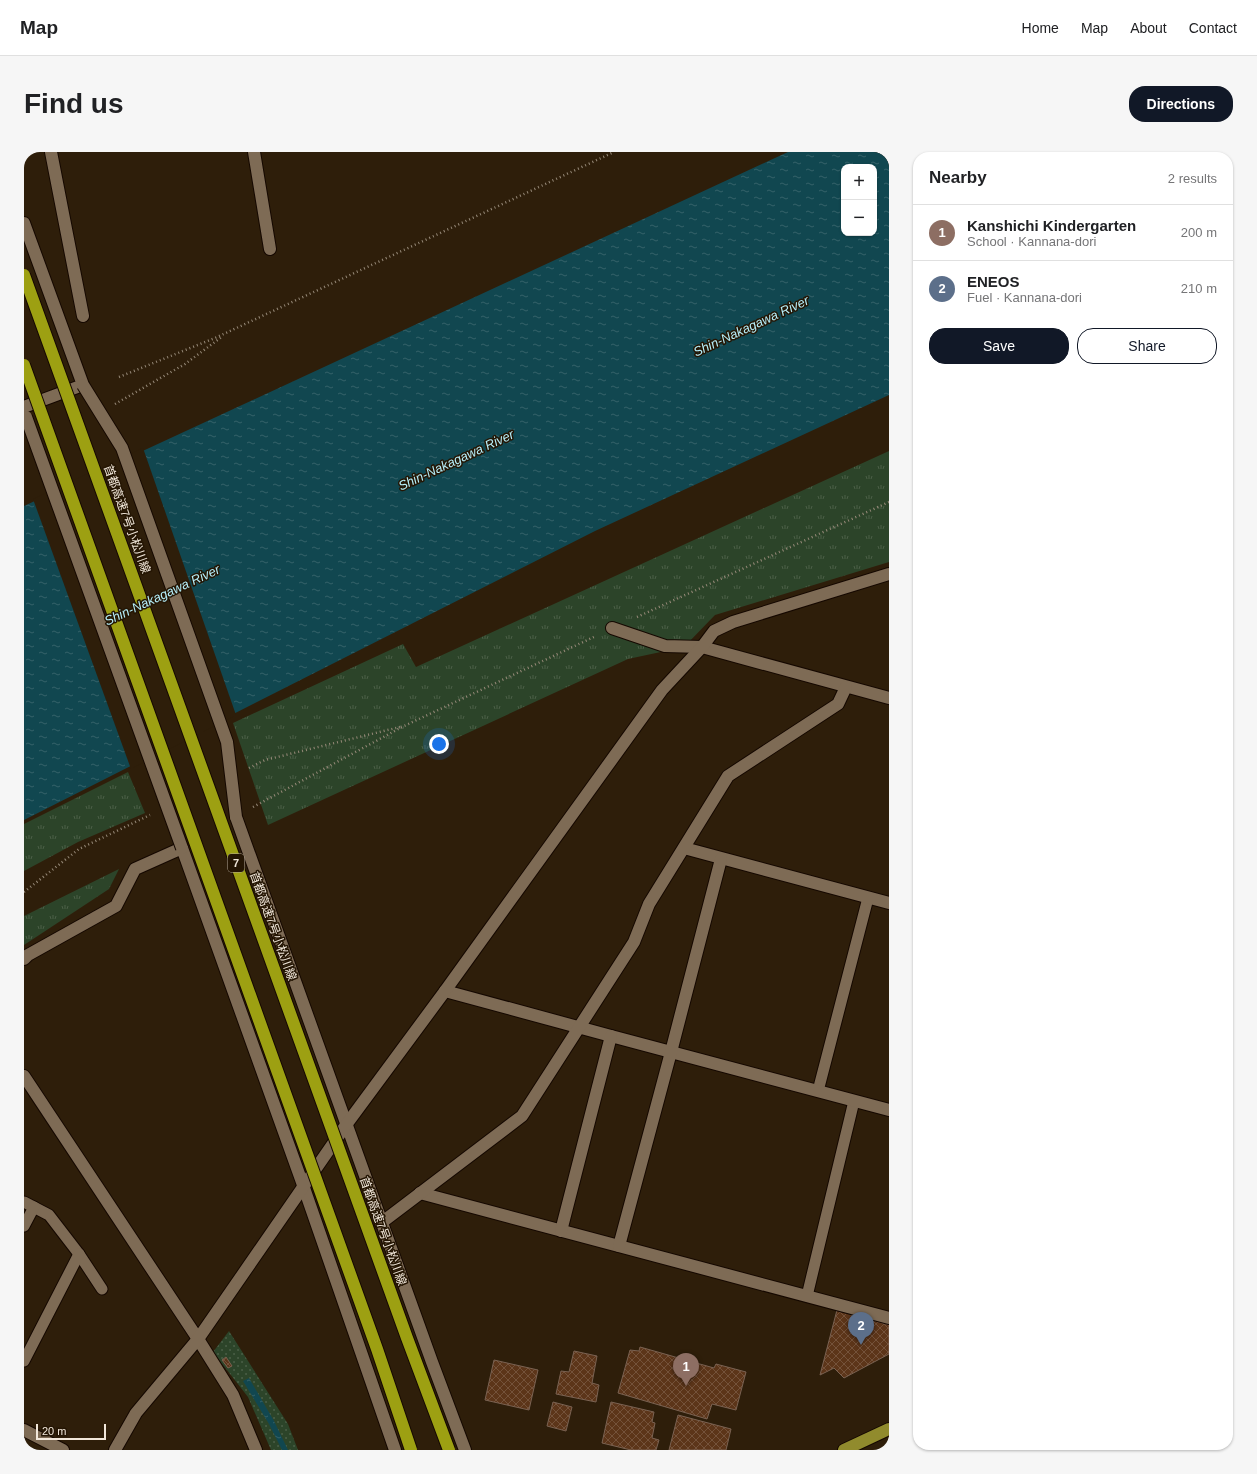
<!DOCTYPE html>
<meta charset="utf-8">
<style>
body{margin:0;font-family:Arial,"Noto Sans JP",sans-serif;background:#f6f6f6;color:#202124}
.controls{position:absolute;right:12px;top:12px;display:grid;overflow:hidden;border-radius:8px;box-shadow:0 1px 3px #0004}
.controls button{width:36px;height:36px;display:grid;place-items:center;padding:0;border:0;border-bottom:1px solid #e0e0e0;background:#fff;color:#202124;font:20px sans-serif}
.scale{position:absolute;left:12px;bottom:10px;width:70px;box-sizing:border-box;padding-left:4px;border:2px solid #f1e7da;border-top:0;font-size:11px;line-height:14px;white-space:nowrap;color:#f1e7da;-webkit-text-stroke:3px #241503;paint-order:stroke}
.you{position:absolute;left:415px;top:592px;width:14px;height:14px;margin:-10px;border:3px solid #fff;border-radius:50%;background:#1a73e8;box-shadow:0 0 0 6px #1a73e833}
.badge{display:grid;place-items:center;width:26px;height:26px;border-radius:50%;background:#111827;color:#fff;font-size:13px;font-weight:700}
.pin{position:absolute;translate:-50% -33px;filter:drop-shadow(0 1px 2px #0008)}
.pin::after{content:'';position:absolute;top:21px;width:14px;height:12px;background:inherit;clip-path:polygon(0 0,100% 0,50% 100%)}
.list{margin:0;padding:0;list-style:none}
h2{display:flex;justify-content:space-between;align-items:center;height:52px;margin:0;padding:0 16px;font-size:17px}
h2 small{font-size:13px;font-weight:400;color:#757577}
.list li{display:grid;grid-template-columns:26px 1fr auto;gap:12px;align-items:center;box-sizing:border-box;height:56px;padding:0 16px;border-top:1px solid #e0e0e0}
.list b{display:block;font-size:15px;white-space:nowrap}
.list p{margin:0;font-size:13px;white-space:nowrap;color:#757577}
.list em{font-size:13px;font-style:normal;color:#757577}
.actions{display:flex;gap:8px;padding:12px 16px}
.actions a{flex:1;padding:9px 0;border:1px solid #111827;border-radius:16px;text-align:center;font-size:14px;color:#111827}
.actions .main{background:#111827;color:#fff}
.map{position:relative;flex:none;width:865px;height:1298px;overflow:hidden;border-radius:16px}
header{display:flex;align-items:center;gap:24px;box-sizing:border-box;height:56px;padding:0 20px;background:#fff;border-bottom:1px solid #e0e0e0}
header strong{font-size:19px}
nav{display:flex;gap:22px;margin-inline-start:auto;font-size:14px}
.intro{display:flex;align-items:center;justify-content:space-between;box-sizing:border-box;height:96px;padding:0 24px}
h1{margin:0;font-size:28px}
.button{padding:10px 18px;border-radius:16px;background:#111827;color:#fff;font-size:14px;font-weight:700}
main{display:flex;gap:24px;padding:0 24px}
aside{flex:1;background:#fff;border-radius:16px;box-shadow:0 1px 3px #0004}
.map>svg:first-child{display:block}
</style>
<header>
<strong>Map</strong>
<nav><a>Home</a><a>Map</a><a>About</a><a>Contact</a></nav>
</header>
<div class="intro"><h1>Find us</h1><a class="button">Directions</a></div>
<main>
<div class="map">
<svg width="865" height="1298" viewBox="0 0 865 1298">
<defs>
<pattern id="grass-tufts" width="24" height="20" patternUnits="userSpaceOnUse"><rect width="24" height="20" fill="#2c4429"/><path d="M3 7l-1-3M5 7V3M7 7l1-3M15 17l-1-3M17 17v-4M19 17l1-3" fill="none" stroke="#4b5f47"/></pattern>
<pattern id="park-dots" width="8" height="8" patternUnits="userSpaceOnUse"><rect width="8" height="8" fill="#2c4429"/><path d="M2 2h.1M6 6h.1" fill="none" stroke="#4b5f47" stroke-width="1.8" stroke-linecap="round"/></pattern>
<pattern id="water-ripples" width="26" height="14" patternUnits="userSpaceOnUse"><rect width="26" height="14" fill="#114750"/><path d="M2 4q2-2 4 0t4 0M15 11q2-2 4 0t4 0" fill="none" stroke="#346269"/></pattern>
<pattern id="building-cross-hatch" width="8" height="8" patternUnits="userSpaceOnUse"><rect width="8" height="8" fill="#5c3519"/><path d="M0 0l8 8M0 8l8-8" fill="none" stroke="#74523a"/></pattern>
</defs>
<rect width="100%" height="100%" fill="#2e1e0a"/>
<!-- grass -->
<g fill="url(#grass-tufts)">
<path d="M865,299v111l-174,53 -31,32 -56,12 -360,166 -35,-102 170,-79 13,23z"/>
<path d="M104,620l17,41 -67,29 -54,29v-47z"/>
<path d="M95,717l-10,20 -85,56v-29z"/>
</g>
<!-- park -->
<path fill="url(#park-dots)" d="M205,1179l59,93 10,26h-27l-23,-53 -35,-45z"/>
<!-- water -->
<g fill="url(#water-ripples)" fill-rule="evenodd">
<path d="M764,0h101v243l-294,136 -571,289v-314zM820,15h30v66h-30z"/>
<path d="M225,1226l25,43 14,29h-6l-13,-26 -26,-43z"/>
</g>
<!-- pier -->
<path fill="#2e1e0a" d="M119,296l93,267 -105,54 -98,-270z"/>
<!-- building -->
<g fill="url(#building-cross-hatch)" stroke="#7a6252">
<path d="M813,1158l52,15v29l-45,24 -10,-10 -14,7z"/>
<path d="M616,1195l74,21 2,-4 30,8 -10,38 -24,-6 -5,15 -89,-26 12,-43 9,1z"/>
<path d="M550,1199l23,5 -5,27 7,2 -3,17 -40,-8 5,-23 8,1z"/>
<path d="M202,1205l6,9 -4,2 -6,-8z"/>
<path d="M470,1208l44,10 -9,40 -44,-10z"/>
<path d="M529,1250l19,5 -6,24 -19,-5z"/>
<path d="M587,1250l43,10 -2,10 3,1 -3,15 7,2 -3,10h-25l-29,-7z"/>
<path d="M654,1263l53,14 -5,21h-57z"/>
</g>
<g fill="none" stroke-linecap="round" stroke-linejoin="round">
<defs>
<g id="lane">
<path d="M794,939l50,-193"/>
<path d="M0,1050l25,13 30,39 23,35"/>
<path d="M0,1074l10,-19"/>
<path d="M783,1144l47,-195"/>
<path d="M0,1209l55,-107"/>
</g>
<g id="street">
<path d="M27,0l32,164"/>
<path d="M230,0l16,97"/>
<path d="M0,71l59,162 -59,22"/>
<path d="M588,476l53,18 37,1 187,51"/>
<path d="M212,665l196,545 33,88"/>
<path d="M660,696l205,55"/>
<path d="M0,807l4,-4 88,-49 19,-37 47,-21 121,337 92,265"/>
<path d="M421,839l166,45 278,74"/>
<path d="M0,924l174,263 35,56 23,55"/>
<path d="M396,1041l469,125"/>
<path d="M357,1071l141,-107 112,-174 15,-38 79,-128 110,-72 8,-17"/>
<path d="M537,1079l50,-195"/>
<path d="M595,1094l52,-194 50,-193"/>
<path d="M0,1278l39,20"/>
<path d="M91,1298l21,-37 62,-74 148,-214 99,-134 217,-301 40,-43 12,-16 19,-9 156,-48"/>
</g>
<path id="primary" d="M820,1298l45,-21"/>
</defs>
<!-- lane casing -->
<use href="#lane" stroke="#150800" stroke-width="13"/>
<!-- street casing -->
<use href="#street" stroke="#150800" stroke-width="14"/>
<!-- primary casing -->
<use href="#primary" stroke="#150800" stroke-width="14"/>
<!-- path -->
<g stroke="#978a79" stroke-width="2.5" stroke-dasharray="1 3" stroke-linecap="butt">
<path d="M95,225l96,-39 399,-186"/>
<path d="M91,252l70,-40 38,-28"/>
<path d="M613,465l252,-115"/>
<path d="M225,616l16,-8 135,-33"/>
<path d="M229,655l151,-81 192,-90"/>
<path d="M0,740l55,-43 71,-34"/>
</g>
<!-- lane -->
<use href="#lane" stroke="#7e6b55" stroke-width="11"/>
<!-- street -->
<use href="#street" stroke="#7e6b55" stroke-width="12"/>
<!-- primary -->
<use href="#primary" stroke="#918b2d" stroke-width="12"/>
<defs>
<g id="street-bridge">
<path d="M59,233l39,63 105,294 9,75"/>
<path d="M2,265l156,431"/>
</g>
<g id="highway-bridge">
<path d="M0,123l383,1063 42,112"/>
<path d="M0,213l353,984 34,101"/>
</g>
</defs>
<!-- street-bridge casing -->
<use href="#street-bridge" stroke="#150800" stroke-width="14" stroke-linecap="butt"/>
<!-- highway-bridge casing -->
<use href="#highway-bridge" stroke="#150800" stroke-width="14" stroke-linecap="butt"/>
<!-- street-bridge -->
<use href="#street-bridge" stroke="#7e6b55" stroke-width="12"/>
<!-- highway-bridge -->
<use href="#highway-bridge" stroke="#9da012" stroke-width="12"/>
</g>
<g text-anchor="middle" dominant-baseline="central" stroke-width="3" stroke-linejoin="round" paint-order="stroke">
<!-- shield labels -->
<rect fill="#241503" stroke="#b4a89a" stroke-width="1" x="204" y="702" width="16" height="18" rx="3"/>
<g font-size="11" font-weight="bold" fill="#f1e7da">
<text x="212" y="711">7</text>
</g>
<!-- street labels -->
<g font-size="12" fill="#f1e7da" stroke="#241503">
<text transform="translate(103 367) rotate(70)">首都高速7号小松川線</text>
<text transform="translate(249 774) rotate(70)">首都高速7号小松川線</text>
<text transform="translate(359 1079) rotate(70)">首都高速7号小松川線</text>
</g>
<!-- water labels -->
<g font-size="13" font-style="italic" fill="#b5eef9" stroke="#241503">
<text transform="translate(727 174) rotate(-25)">Shin-Nakagawa River</text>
<text transform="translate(432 308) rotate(-25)">Shin-Nakagawa River</text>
<text transform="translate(138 443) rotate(-25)">Shin-Nakagawa River</text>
</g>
</g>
</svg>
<div class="controls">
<button>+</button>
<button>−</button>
</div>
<div class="scale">20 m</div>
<div class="you"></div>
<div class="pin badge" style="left:662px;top:1234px;background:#8d6e63">1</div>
<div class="pin badge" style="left:837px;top:1193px;background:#5c6f8a">2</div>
</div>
<aside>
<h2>Nearby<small>2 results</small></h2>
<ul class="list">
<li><span class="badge" style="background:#8d6e63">1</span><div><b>Kanshichi Kindergarten</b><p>School · Kannana-dori</p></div><em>200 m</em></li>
<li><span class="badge" style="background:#5c6f8a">2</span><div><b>ENEOS</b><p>Fuel · Kannana-dori</p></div><em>210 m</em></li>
</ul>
<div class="actions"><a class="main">Save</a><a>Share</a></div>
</aside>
</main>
